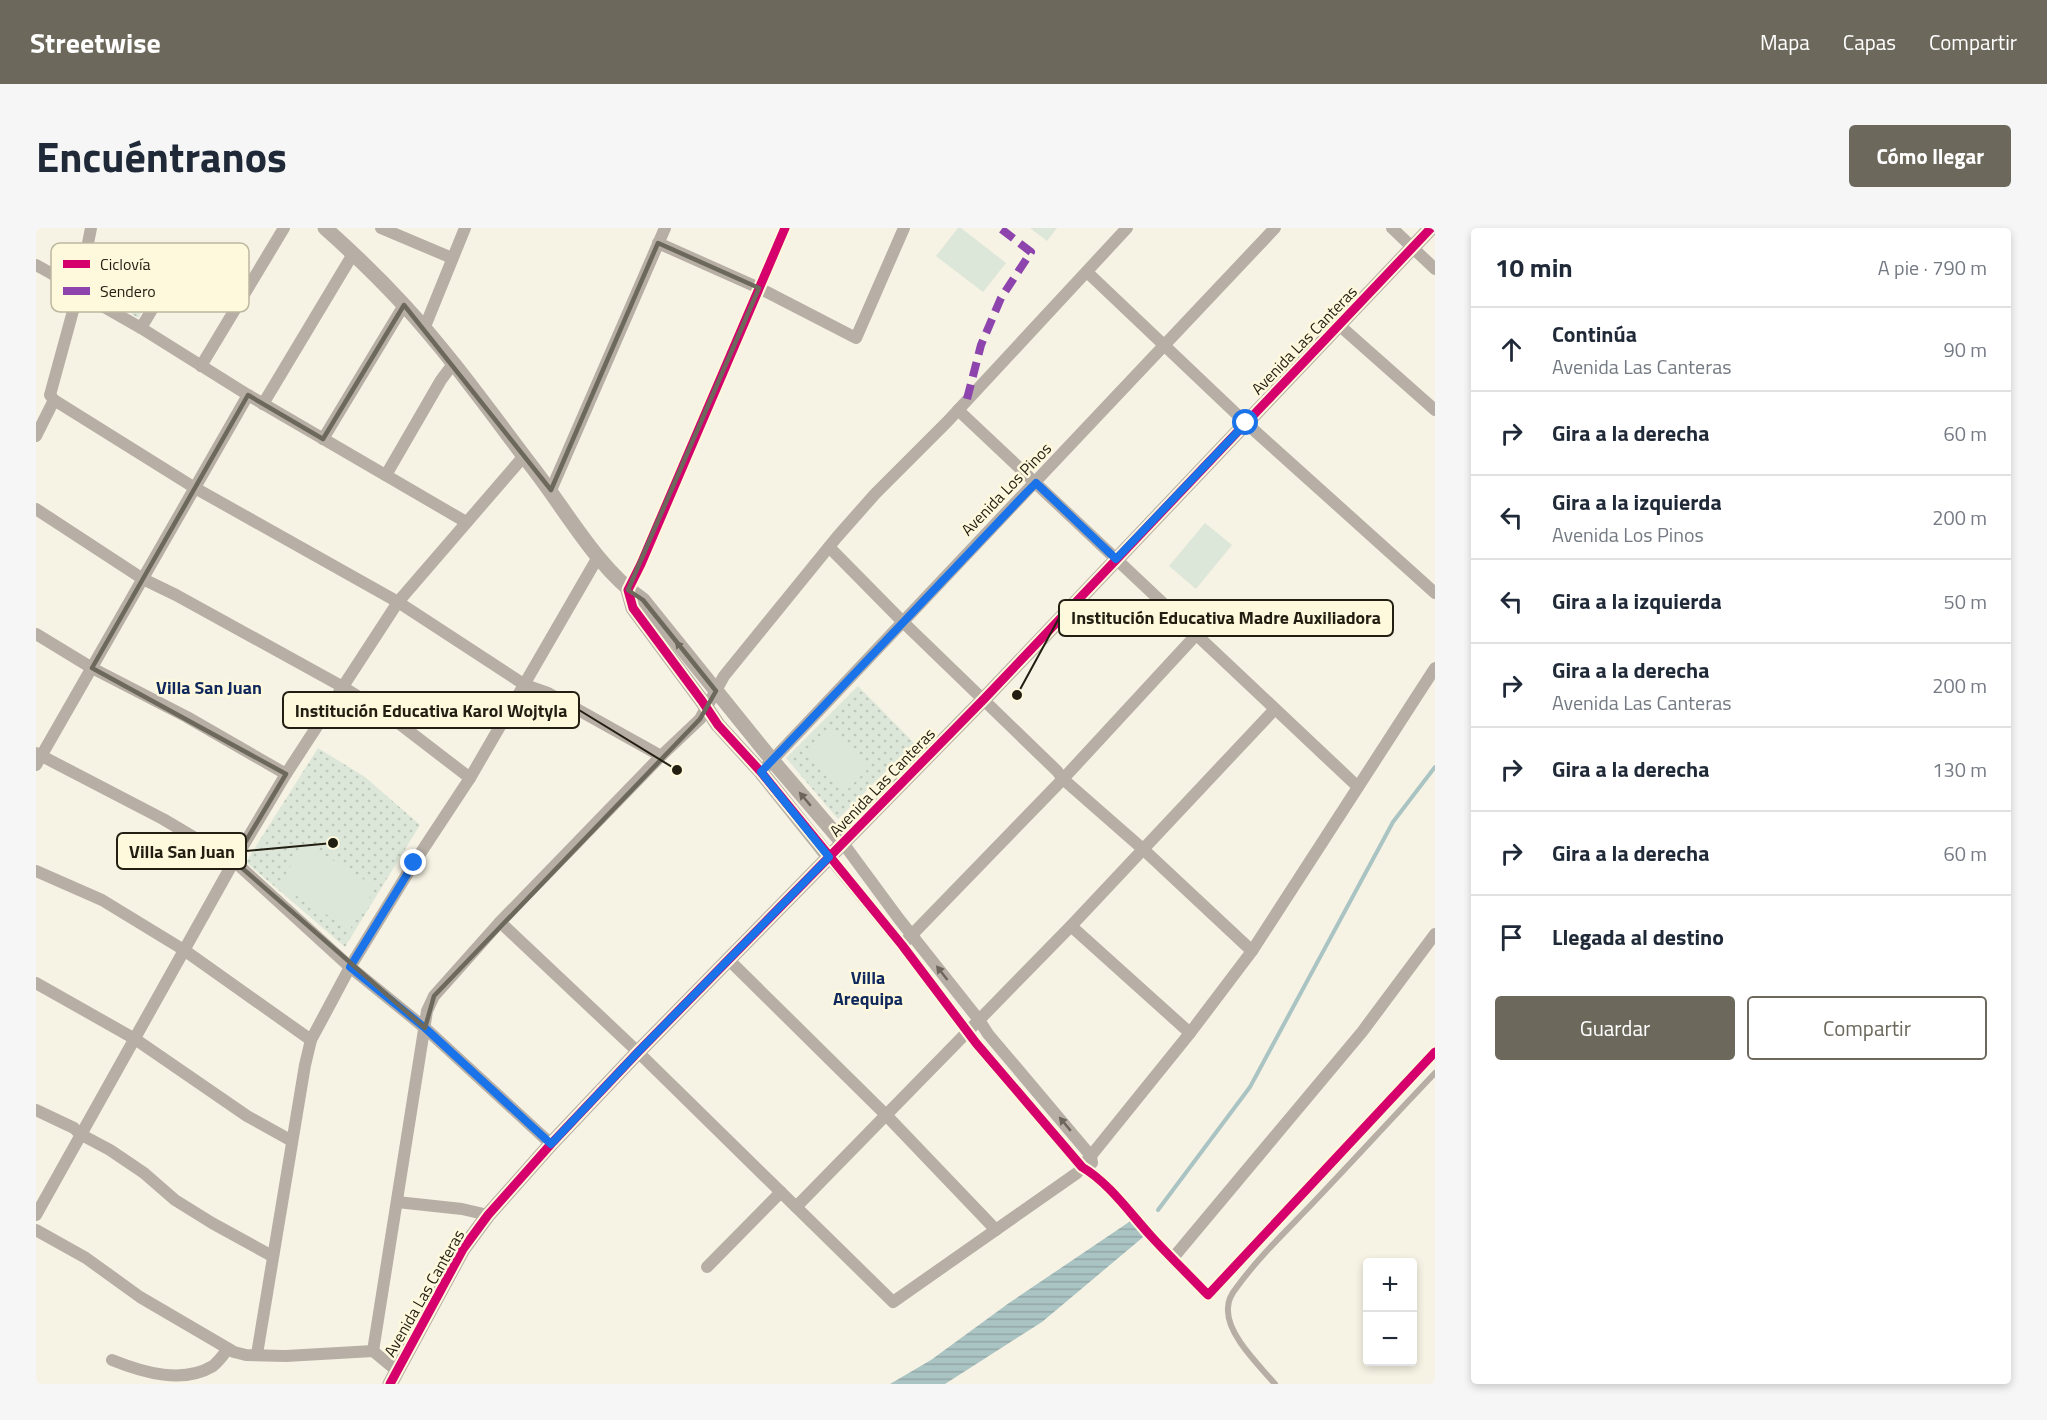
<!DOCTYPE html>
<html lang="es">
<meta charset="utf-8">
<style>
body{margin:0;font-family:"Titillium Web",sans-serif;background:#f6f6f7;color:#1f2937}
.controls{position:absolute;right:18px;bottom:18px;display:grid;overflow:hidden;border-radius:6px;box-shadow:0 3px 9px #0003}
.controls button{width:54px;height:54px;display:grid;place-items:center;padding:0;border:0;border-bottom:2px solid #e0e1e3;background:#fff;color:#1f2937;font:30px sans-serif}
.stop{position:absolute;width:18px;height:18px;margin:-14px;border:4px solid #1a73e8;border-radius:50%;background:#fff}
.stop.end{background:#1a73e8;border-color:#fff;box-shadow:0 2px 6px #0008}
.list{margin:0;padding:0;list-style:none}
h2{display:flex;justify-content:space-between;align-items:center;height:78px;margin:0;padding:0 24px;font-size:26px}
h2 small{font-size:20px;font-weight:400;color:#747a83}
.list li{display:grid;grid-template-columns:39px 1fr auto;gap:18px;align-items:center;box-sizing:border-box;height:84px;padding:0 24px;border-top:2px solid #e0e1e3}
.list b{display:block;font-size:22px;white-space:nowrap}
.list p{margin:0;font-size:20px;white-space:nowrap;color:#747a83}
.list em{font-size:20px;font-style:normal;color:#747a83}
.actions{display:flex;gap:12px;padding:18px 24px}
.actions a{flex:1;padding:14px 0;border:2px solid #6c695c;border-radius:6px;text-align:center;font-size:21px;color:#6c695c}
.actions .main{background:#6c695c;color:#fff}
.icon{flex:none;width:33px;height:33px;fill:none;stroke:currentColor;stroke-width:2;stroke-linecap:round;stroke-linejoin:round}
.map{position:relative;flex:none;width:1399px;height:1156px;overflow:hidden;border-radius:6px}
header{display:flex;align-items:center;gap:36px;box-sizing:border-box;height:84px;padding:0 30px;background:#6c695c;color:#fff}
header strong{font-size:28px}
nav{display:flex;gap:33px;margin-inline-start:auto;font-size:21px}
.intro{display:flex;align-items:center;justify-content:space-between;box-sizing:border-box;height:144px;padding:0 36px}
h1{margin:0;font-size:42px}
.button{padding:15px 27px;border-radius:6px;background:#6c695c;color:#fff;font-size:21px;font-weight:700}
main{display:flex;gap:36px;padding:0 36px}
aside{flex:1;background:#fff;border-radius:6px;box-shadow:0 3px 9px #0003}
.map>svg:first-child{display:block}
</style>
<header>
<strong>Streetwise</strong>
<nav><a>Mapa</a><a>Capas</a><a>Compartir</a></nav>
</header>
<div class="intro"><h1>Encuéntranos</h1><a class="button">Cómo llegar</a></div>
<main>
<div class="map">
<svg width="1399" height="1156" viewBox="0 0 1399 1156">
<defs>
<pattern id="grass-dots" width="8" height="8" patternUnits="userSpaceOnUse" patternTransform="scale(1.5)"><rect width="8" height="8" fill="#dce7d9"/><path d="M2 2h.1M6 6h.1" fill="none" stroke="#bcc6b9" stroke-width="1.8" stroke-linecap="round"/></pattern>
<pattern id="water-rules" width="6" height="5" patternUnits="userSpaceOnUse" patternTransform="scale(1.5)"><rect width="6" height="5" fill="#aac3c3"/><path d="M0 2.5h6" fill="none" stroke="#92a7a6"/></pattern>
</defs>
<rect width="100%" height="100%" fill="#f6f3e4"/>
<!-- grass -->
<g fill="url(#grass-dots)">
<path d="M108,25l23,17 -29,48 -9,-6z"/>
<path d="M822,458l56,57 -76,76 -52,-61z"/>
<path d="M282,520l47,29 55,48 -75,122 -99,-85z"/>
</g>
<!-- garden -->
<g fill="#dce7d9">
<path d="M922,0h3l45,35 -23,29 -47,-36z"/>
<path d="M994,0h27l-10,13z"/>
<path d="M1169,295l27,22 -36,44 -27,-23z"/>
<path d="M791,501l41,40 -23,23 -41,-40z"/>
<path d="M269,615l71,44 -26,42 -71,-44z"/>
</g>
<!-- water -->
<path fill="url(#water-rules)" d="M1099,990l13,15 -106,89 -97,62h-55l41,-24 78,-57z"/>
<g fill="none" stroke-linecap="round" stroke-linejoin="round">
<!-- stream -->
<path stroke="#aac3c3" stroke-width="4" d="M1122,982l92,-123 143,-265 42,-55"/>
<!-- service -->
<path stroke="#b7aea5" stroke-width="6" d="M1239,1156c-16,-19 -49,-50 -47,-76 0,-7 4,-15 9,-21 21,-29 48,-55 73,-81 42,-44 83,-89 125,-133"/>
<!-- minor -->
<g stroke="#b7aea5" stroke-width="12">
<path d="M345,0l71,30"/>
<path d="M1356,0l43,41"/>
<path d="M622,15l101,45 97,50 48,-110"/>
<path d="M0,37l43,24 6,7 56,32 107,67 218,127"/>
<path d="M1051,44l159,151 189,170"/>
<path d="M1303,97l96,85"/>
<path d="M105,100l44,-74"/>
<path d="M388,101l41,-101"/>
<path d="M165,138l83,-138"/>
<path d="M18,172l141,88 203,114 127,83 23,8 113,63"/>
<path d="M227,176l90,-150"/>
<path d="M922,182l400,377"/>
<path d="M0,208l18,-36 -4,-5 29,-106 12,-61"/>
<path d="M287,211l81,-134"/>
<path d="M350,247l55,-95 12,-16"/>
<path d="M515,262l114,-262"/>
<path d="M0,281l107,70 33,16 167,92 45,28 82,63"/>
<path d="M793,319l74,75 154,149 6,8 81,71 108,101"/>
<path d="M592,362l13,-26 144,-336"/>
<path d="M0,406l56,34 95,49 99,57"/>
<path d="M0,525l127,66 71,42 116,106 75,61 126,116"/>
<path d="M0,537l212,-370"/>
<path d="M725,544l514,-544"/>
<path d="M807,615l56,76 80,101 9,14 103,122 1,7"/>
<path d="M793,629l73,88 74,98 106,124c27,16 47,45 68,68 19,21 39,40 58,60l227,-243"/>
<path d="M0,643l66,29 82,50 127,90"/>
<path d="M464,694l138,130 255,250 184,-129 113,-140 62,-82 183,-283"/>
<path d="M1035,698l119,107"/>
<path d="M866,717l161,-166 133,-144"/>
<path d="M693,732l157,155 110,115"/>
<path d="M0,755l99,56 112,77 45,25"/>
<path d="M0,882l38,18 6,6 30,16 34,23 31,27 37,23 60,33"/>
<path d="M361,974l65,7 26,6"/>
<path d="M760,979l275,-281 203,-216"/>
<path d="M0,987l198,-354 52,-87 112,-172 126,-146"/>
<path d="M0,1002l50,28 54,39 94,55 12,3 40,1 87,-5 24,20"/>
<path d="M1137,1030l189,-226 73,-98"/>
<path d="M671,1039l74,-75"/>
<path d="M337,1123l54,-340 7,-15 66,-74 161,-166 39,-37 24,-43 113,-139 38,-43 72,-72 180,-194"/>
<path d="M221,1126l48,-289 6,-25 39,-73 64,-104 56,-85 128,-221"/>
<path d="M76,1132c32,13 71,24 101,6 6,-5 10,-11 15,-17"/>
</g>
<!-- tertiary -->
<g stroke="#b7aea5" stroke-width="15">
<path d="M289,0c27,24 53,49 78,76 47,51 88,109 130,164 34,44 65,101 110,132l129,160 71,83"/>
<path d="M592,362l5,18 69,93 16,24 43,47 68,85"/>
<path d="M354,1156l73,-135 25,-34 63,-71 87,-92 346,-353 447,-471"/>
</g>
<!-- quiet -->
<path stroke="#8e44ad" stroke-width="8" stroke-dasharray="15 8" stroke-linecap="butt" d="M931,171l14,-54 20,-47 30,-46 -31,-24"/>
<defs>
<g id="cycleway">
<path d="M749,0l-144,336 -13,26 5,18 69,93 16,24 43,47 141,173 74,98 106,124c27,16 47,45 68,68 19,21 39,40 58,60l227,-243"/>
<path d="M354,1156l73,-135 25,-34 63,-71 87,-92 346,-353 447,-471"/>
</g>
</defs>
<!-- cycleway casing -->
<use href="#cycleway" stroke="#fef8dc" stroke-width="13"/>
<!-- cycleway -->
<use href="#cycleway" stroke="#d6006c" stroke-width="9"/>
</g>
<!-- one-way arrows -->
<defs><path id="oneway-solid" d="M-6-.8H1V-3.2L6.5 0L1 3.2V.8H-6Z" transform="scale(1.5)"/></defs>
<g fill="#6c665c">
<use href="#oneway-solid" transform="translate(645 420) rotate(-129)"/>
<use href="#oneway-solid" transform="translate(769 571) rotate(-130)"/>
<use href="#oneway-solid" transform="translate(906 745) rotate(-128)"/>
<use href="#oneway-solid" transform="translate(1029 896) rotate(-130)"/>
</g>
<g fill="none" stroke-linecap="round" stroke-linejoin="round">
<!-- route -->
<path stroke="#1a73e8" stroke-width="8" d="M378,635l-64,104 75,61 126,116 87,-92 191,-195 -68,-85 265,-279 10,-10 80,76 130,-136"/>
</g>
<!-- marked area -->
<path fill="none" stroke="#6c695c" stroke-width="4.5" stroke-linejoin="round" d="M622,15l101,45 -131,302 15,10 73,91 -16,28 -266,277 -9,32 -191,-167 52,-87 -194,-106 156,-273 75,44 81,-134 147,185z"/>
<g text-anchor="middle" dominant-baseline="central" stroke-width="5" stroke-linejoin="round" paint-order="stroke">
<!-- street labels -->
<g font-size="16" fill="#221f12" stroke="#fef8dc">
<text transform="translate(1268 112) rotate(-46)">Avenida Las Canteras</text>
<text transform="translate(970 261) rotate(-46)">Avenida Los Pinos</text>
<text transform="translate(846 554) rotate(-46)">Avenida Las Canteras</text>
<text transform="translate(388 1065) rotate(-60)">Avenida Las Canteras</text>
</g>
<!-- neighbourhood labels -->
<g font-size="18" font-weight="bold" fill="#0f285d" stroke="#fef8dc">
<text x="173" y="459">Villa San Juan</text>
<text x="832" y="749">Villa<tspan x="832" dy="21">Arequipa</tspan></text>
</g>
</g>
<!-- legend -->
<rect x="15" y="15" width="198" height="69" rx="9" fill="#fef8dc" stroke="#bcb79f" stroke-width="1.5"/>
<rect x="27" y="32" width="27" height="8" fill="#d6006c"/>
<rect x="27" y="59" width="27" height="8" fill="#8e44ad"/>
<g font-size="16" fill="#221f12">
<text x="64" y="42">Ciclovía</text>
<text x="64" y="69">Sendero</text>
</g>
<!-- callouts -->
<path fill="none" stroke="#221f12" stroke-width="2" d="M981 467L1023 390M641 542L543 482M297 615L210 623"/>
<g fill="#221f12" stroke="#fef8dc" stroke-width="2">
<circle cx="981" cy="467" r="6"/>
<circle cx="641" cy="542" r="6"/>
<circle cx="297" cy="615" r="6"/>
</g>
<g fill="#fef8dc" stroke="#221f12" stroke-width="2">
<rect x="1023" y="372" width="334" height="36" rx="6"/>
<rect x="247" y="464" width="296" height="36" rx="6"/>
<rect x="81" y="605" width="129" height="36" rx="6"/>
</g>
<g font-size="18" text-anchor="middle" font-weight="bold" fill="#221f12">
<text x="1190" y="396">Institución Educativa Madre Auxiliadora</text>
<text x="395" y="489">Institución Educativa Karol Wojtyla</text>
<text x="146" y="630">Villa San Juan</text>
</g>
</svg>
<div class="controls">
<button>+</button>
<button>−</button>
</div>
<div class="stop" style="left:1210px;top:195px"></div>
<div class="stop end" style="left:378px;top:635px"></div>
</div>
<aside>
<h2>10 min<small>A pie · 790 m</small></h2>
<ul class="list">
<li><svg class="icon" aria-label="ahead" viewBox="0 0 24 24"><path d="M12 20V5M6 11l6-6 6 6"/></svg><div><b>Continúa</b><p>Avenida Las Canteras</p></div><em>90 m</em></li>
<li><svg class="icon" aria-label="right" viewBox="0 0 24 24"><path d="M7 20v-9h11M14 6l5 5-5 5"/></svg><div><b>Gira a la derecha</b></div><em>60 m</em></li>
<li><svg class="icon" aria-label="left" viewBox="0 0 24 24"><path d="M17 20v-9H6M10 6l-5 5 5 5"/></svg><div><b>Gira a la izquierda</b><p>Avenida Los Pinos</p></div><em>200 m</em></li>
<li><svg class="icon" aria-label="left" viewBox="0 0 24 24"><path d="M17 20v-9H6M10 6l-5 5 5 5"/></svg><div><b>Gira a la izquierda</b></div><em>50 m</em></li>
<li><svg class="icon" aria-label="right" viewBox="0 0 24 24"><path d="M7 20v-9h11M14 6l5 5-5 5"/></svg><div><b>Gira a la derecha</b><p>Avenida Las Canteras</p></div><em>200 m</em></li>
<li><svg class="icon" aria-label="right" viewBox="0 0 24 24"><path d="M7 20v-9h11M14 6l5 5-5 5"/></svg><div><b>Gira a la derecha</b></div><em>130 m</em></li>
<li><svg class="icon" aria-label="right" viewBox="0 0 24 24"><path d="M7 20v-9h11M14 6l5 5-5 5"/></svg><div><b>Gira a la derecha</b></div><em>60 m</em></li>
<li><svg class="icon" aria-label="arrive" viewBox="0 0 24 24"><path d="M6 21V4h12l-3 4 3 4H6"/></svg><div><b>Llegada al destino</b></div></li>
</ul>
<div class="actions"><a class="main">Guardar</a><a>Compartir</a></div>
</aside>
</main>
